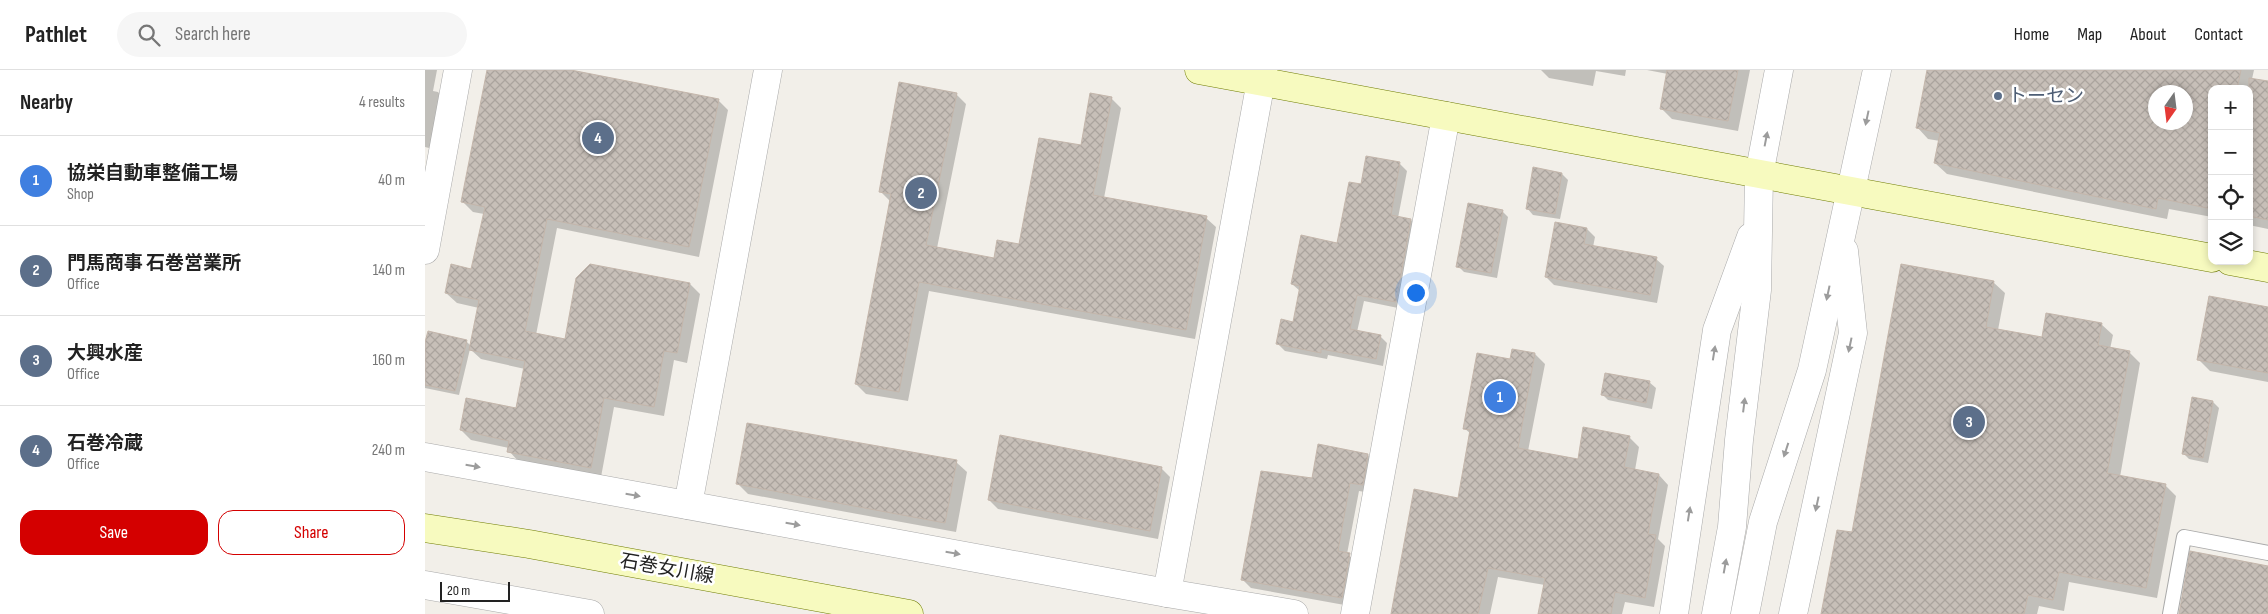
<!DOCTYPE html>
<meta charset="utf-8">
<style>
body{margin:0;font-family:"Sofia Sans Condensed","Noto Sans JP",sans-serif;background:#f6f6f6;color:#222}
.controls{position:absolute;right:15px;top:15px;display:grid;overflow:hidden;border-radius:10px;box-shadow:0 2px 8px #0003}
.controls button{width:45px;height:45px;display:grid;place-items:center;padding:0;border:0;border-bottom:1px solid #e0e0e0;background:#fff;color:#222;font:25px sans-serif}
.compass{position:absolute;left:1723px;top:15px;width:45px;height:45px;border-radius:50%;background:#fff;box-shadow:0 2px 8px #0003;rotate:194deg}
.scale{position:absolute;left:15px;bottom:12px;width:70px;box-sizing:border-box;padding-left:5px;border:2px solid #222;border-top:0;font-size:14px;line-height:18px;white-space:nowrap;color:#222;-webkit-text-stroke:4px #fff;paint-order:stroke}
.you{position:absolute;left:990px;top:222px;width:18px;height:18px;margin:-12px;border:4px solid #fff;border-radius:50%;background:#1a73e8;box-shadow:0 0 0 8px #1a73e833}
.badge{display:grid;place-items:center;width:32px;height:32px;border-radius:50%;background:#d40000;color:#fff;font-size:16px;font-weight:700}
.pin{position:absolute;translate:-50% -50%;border:2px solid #fff;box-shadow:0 1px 5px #0006}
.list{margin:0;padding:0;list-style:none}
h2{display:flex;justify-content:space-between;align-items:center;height:65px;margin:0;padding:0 20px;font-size:21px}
h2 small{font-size:16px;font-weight:400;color:#767676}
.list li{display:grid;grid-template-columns:32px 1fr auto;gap:15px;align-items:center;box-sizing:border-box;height:90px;padding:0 20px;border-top:1px solid #e0e0e0}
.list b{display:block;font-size:19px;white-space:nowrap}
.list p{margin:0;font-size:16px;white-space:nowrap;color:#767676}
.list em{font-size:16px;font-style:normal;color:#767676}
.actions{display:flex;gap:10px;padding:15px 20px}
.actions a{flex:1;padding:11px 0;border:1px solid #d40000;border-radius:15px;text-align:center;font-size:18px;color:#d40000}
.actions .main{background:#d40000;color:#fff}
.icon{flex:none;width:28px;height:28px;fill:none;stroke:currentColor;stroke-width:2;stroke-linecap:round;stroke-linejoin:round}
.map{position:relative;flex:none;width:1843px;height:544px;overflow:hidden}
header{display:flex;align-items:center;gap:30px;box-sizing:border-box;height:70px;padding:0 25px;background:#fff;border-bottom:1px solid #e0e0e0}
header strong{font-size:24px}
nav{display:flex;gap:28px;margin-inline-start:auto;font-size:18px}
.search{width:350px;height:45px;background:#f6f6f6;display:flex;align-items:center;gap:12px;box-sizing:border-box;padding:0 18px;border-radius:28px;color:#767676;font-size:19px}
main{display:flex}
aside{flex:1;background:#fff}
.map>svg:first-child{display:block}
</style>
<header>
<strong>Pathlet</strong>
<div class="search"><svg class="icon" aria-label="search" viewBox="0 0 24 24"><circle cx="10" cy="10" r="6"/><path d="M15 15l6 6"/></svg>Search here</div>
<nav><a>Home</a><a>Map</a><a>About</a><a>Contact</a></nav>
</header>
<main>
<aside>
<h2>Nearby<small>4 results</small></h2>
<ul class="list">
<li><span class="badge" style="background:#3f7fe0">1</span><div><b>協栄自動車整備工場</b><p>Shop</p></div><em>40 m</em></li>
<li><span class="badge" style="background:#5c6f8a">2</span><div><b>門馬商事 石巻営業所</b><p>Office</p></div><em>140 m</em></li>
<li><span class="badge" style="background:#5c6f8a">3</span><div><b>大興水産</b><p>Office</p></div><em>160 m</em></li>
<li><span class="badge" style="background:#5c6f8a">4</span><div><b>石巻冷蔵</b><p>Office</p></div><em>240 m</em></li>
</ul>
<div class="actions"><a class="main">Save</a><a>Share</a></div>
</aside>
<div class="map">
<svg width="1843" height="544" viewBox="0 0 1843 544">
<defs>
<pattern id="building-cross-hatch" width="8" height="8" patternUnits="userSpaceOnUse" patternTransform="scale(1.25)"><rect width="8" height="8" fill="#c7bfb8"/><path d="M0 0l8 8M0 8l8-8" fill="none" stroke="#aba49e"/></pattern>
</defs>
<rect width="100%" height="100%" fill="#f2efe9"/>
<!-- shadow -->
<g fill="#0003" fill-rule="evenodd">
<path d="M0,0h12l-4,21 5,1 8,9 -9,49 -12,-3z"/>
<path d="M64,0h75l154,30 10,10 -29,147 -142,-29 -21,107 30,5 24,-75 100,19 10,10 -13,69 -13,-3 -10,56 -50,-9 -13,70 -82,-15 -10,-11v-3l-38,-8 -10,-10 56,-20 8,-41 -44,-10 -11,-10 -11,46 -34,-7v-39l41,-8 5,5 8,-38 -22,-5 -11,-10 26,-23 12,-56 -11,-2 -10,-10z"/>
<path d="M1116,0h85l-1,6 -29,-5 -3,15 -44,-8z"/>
<path d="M1222,0h103l-12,61 -66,-12 -11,-11 7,-34z"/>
<path d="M1503,0h326l-2,9 16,3v147l-19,-4v-136h-37v128l-43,-8 -2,10 -220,-45 -12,-11 5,-22 -12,-2 -11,-12zM1730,22h30v30h-30z"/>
<path d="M531,24l10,10 -29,144 58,11 25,-14 91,-147 10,10 -17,90 102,20 10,9 -21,112 -266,-48 -21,110 -42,-7 -10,-10 34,-183 -10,-10z"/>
<path d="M975,94l7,7 -9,47 13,2 7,7 -15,82 -39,-8 -7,31 23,4 7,7 -4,23 -55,-11 -1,4 -42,-8 -7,-7 16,-21 6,-32 -8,-7 46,-39 24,-60z"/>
<path d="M1137,104l6,6 -8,39 -27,-4 -6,-7z"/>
<path d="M1077,141l6,6 -11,61 -33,-6 -6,-6z"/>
<path d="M1162,159l8,8 -2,10 63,12 8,7 -7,37 -103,-18 -8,-8z"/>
<path d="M1568,212l12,11 -7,37 45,9 58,-15 12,11 -3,14 19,3 11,11 -20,114 45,8 11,11 -19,102 -88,-16 -5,29 -25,-5 -2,8h-214l30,-80z"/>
<path d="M1843,238v74l-58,-11 -11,-11z"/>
<path d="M1088,280l22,4 10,10 -17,87 51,9 50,-23 10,10 -4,23 24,5 9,10 -10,54 7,7 -11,61 -29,-5 -3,12h-83l6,-29 -47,-8 -8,37h-96l65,-115 12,-65 -7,-6 47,-67z"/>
<path d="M1224,312l7,6 -4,21 -44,-9 -6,-6z"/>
<path d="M1788,332l6,6 -11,55 -19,-4 -6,-6z"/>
<path d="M943,385l8,9 -5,29 -12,-2 -12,63 11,9 -8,43 -99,-18 -9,-9z"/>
<path d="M531,392l11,10 -11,60 -208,-38 -11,-11z"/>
<path d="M736,398l9,9 -12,62 -160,-30 -9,-9z"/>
</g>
<!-- building -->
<g fill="url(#building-cross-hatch)" stroke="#c4b6ab" fill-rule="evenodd">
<path d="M62,0h84l148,29 -30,148 -142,-28 -22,112 40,8 11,-61 14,-14 100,19 -13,70 -13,-2 -10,56 -50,-9 -13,70 -84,-16 2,-11 -49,-11 6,-32 50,10 9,-47 -56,-11 10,-50 -34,-7 6,-29 20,5 14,-62 -24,-5z"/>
<path d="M1242,0h71l-10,51 -68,-12z"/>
<path d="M1502,0h314l-4,19h-25v120l-54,-11 -2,11 -222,-46 6,-30 -24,-5zM1730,22h30v30h-30z"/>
<path d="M1824,8l19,3v139l-19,-4z"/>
<path d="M474,12l58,11 -31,152 68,13 3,-18 22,4 20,-106 42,7 9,-52 22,4 -19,98 114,21 -21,114 -267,-48 -20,110 -44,-8 36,-190 -12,-2z"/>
<path d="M941,86l34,6 -9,53 20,4 -15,83 -39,-7 -7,34 31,6 -5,24 -55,-10v4l-45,-9 5,-25 12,3 7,-36 -9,-2 10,-49 36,8 12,-61 12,2z"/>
<path d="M1108,97l29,6 -7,41 -29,-5z"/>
<path d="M1043,133l35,7 -12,63 -35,-6z"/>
<path d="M1130,152l32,6 -3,16 73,13 -7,38 -105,-18z"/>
<path d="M1476,194l93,17 -8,46 56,10 4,-24 56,10 -4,22 32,6 -23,122 59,11 -20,104 -87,-16 -6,28 -25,-5 -4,19h-203l16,-84 15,2z"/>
<path d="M1784,226l59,11v66l-71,-13z"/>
<path d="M3,261l39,9 -12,51 -30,-6v-43z"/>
<path d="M1087,279l23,4 -17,95 60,11 5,-32 47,9 -6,31 35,7 -11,60 8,1 -11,63 -30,-6 -4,22h-73l7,-36 -57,-10 -10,46h-87l23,-125 44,9 12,-68 -7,-1 14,-76 33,6z"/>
<path d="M1180,303l45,8 -4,22 -45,-8z"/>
<path d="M1767,327l21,4 -10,57 -21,-4z"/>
<path d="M322,353l210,37 -12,63 -209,-39z"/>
<path d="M575,365l162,32 -12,64 -162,-31z"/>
<path d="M893,374l50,10 -5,31 -13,-2 -12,68 12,2 -8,45 -101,-18 20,-109 51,7z"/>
<path d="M1765,481l78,15v48h-89z"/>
</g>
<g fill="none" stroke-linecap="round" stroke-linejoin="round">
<defs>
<path id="lane" d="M1745,544l14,-77 84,16"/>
<g id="street">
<path d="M0,180l33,-180"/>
<path d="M0,387l742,136 127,21"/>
<path d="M263,435l80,-435"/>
<path d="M0,515l165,29"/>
<path d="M742,523l96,-523"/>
<path d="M930,544l91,-498"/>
<path d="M1249,544l43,-284 34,-93"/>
<path d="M1291,544l16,-87 7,-87 18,-150 2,-115 20,-105"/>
<path d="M1320,544l18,-92 49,-152 65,-300"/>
<path d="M1368,544l60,-281 -9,-82"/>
</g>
<g id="secondary">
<path d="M774,0l1013,188"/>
<path d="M1805,191l38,7"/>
<path d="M0,458l104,16 380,70"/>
</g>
</defs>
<!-- lane casing -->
<use href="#lane" stroke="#a9a9a9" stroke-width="16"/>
<!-- street casing -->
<use href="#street" stroke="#a9a9a9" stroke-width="29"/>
<!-- secondary casing -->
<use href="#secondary" stroke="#707d05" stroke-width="29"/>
<!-- lane -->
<use href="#lane" stroke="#fff" stroke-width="14"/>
<!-- street -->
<use href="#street" stroke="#fff" stroke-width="28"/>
<!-- secondary -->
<use href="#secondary" stroke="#f7fabf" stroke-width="28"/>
</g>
<!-- one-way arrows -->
<defs><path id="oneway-solid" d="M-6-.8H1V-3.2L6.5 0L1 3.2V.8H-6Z" transform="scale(1.25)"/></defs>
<g fill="#9c9c9c">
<use href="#oneway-solid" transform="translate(1442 48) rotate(102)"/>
<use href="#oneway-solid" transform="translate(1341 69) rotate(-79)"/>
<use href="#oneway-solid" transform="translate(1403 223) rotate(102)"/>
<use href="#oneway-solid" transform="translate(1425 275) rotate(102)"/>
<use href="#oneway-solid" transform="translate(1289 283) rotate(-81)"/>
<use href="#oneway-solid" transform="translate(1319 335) rotate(-83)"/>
<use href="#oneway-solid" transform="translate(1361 380) rotate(108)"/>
<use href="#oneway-solid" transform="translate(48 396) rotate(10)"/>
<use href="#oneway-solid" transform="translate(208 425) rotate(10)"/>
<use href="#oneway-solid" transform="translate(1392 434) rotate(102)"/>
<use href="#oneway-solid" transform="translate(1264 444) rotate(-81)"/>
<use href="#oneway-solid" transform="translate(368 454) rotate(10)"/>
<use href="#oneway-solid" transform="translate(528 483) rotate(10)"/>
<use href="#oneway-solid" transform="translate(1300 496) rotate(-80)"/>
</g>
<!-- markers -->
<circle fill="#5c6f8a" stroke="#fff" stroke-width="2" cx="1573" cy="26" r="5"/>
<g text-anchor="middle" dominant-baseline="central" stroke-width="5" stroke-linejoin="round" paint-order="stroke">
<!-- service labels -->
<g font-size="19" fill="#4e5e75" stroke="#fff" text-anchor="start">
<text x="1583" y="26">トーセン</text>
</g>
<!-- street labels -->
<g font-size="19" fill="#222" stroke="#fff">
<text transform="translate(242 499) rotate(10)">石巻女川線</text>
</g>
</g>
</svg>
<div class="controls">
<button>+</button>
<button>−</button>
<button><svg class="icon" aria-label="locate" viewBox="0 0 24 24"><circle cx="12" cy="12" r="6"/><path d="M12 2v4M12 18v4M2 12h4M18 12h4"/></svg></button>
<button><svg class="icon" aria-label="layers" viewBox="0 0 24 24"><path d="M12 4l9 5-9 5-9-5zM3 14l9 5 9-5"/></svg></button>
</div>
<svg class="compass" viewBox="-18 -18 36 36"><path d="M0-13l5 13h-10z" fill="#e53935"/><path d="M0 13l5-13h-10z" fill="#767676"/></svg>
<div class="scale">20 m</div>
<div class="you"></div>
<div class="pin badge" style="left:1075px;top:327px;background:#3f7fe0">1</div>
<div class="pin badge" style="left:496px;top:123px;background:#5c6f8a">2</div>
<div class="pin badge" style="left:1544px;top:352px;background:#5c6f8a">3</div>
<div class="pin badge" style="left:173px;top:68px;background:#5c6f8a">4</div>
</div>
</main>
